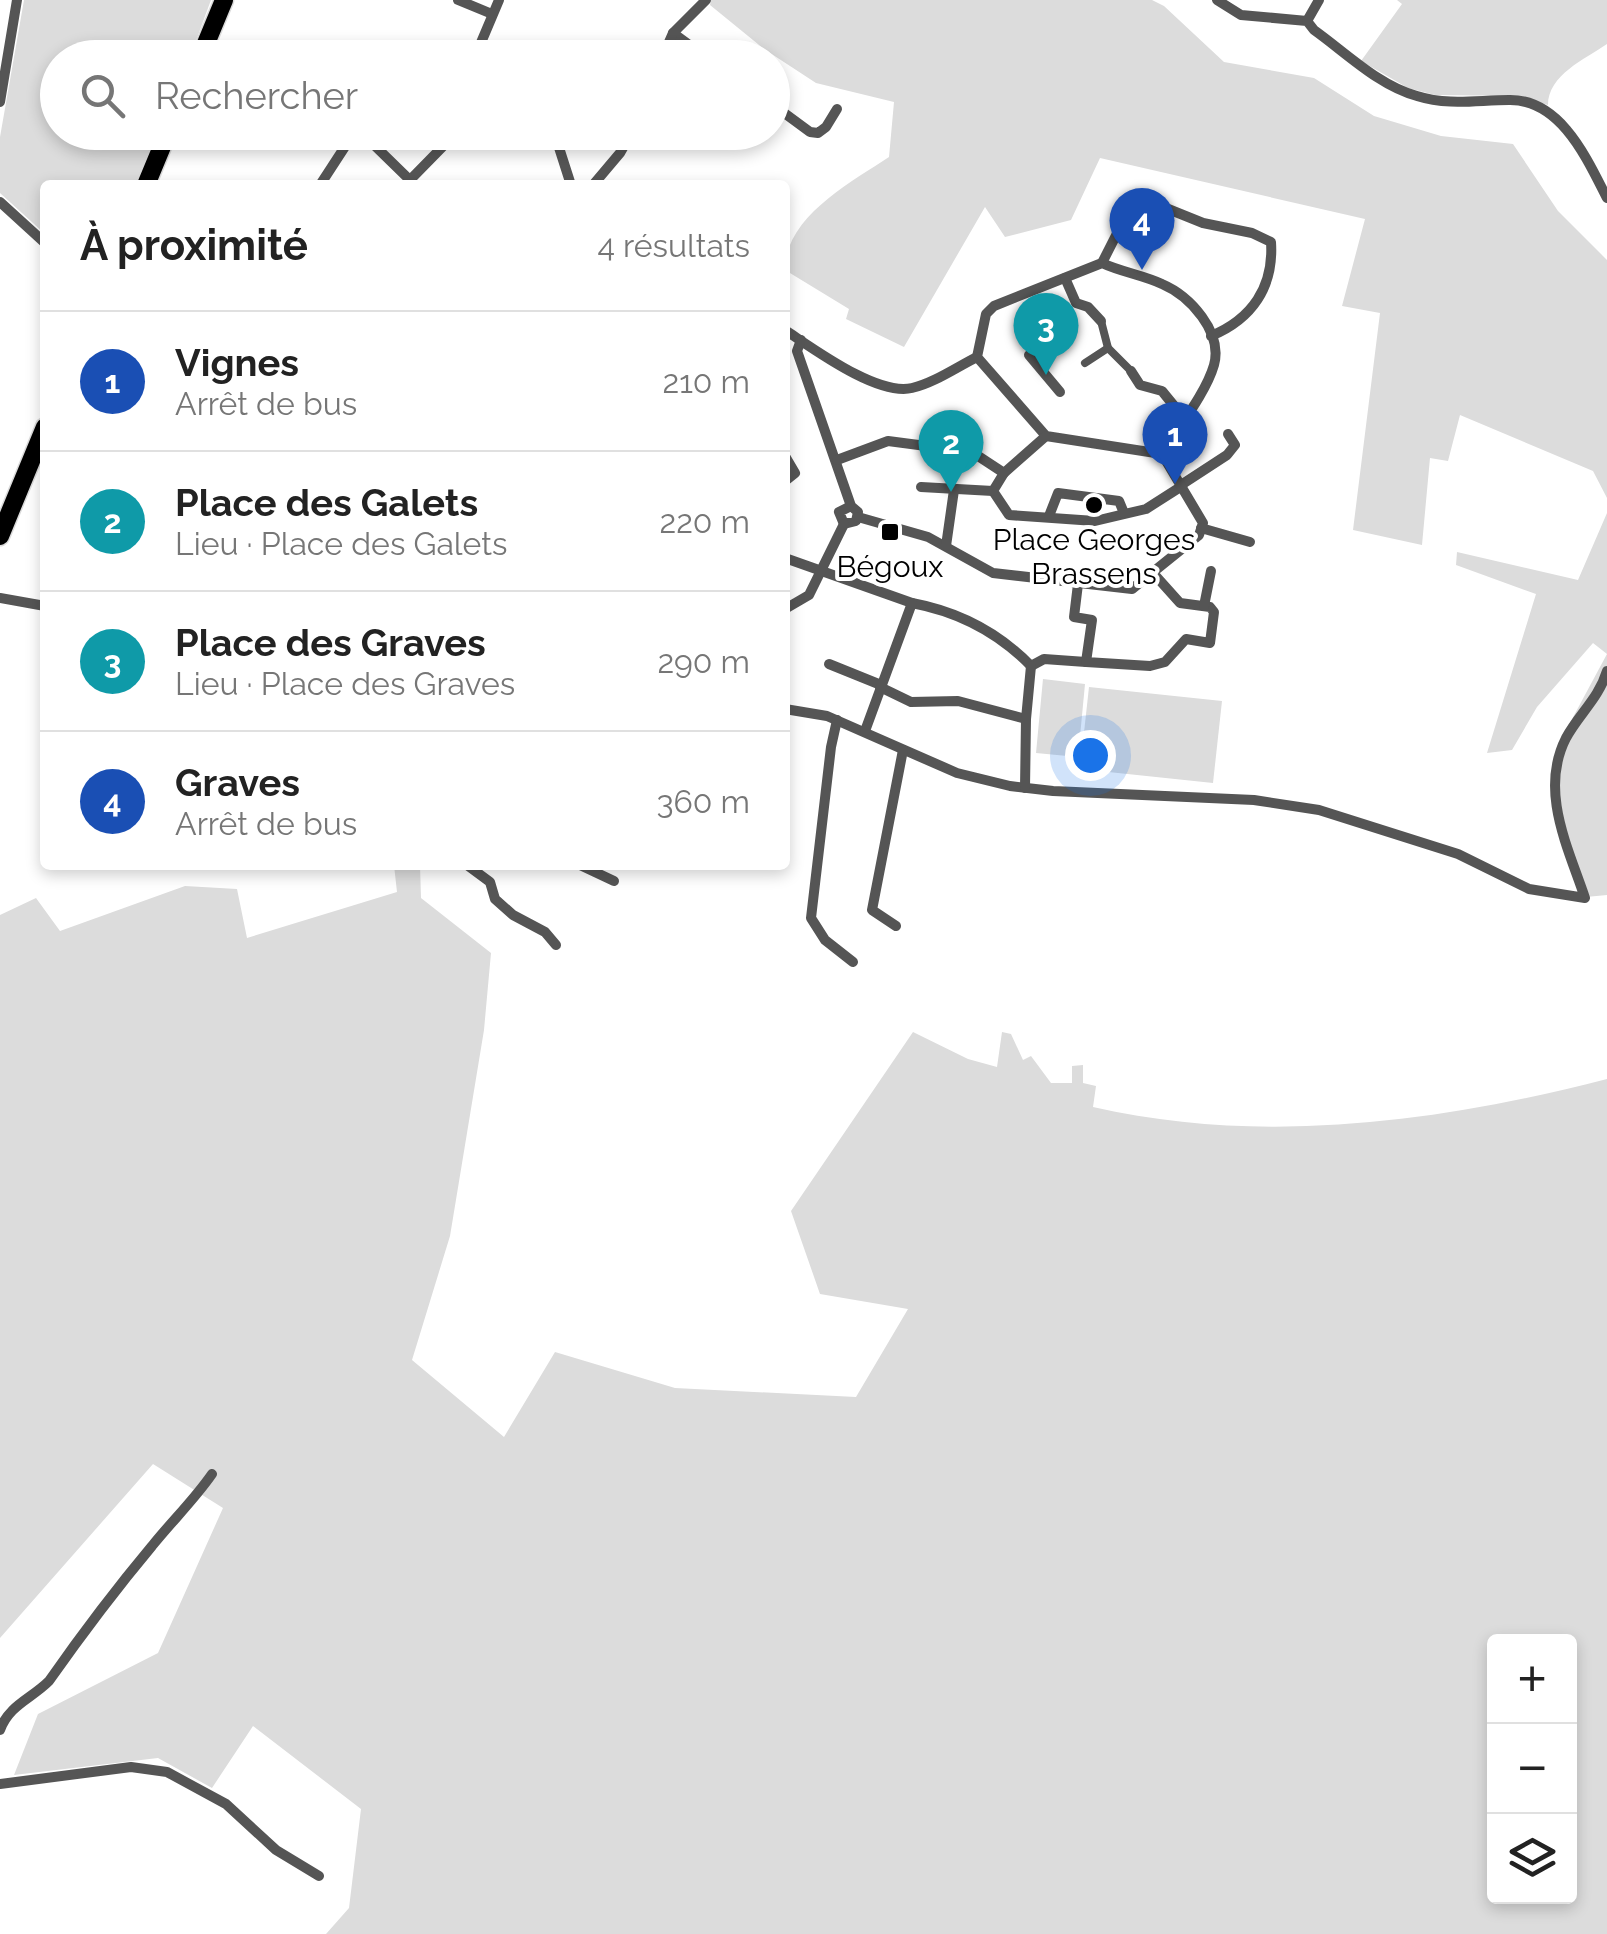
<!DOCTYPE html>
<html lang="fr">
<meta charset="utf-8">
<style>
body{margin:0;font-family:Raleway,sans-serif;background:#f6f6f6;color:#222}
.controls{position:absolute;right:30px;bottom:30px;display:grid;overflow:hidden;border-radius:10px;box-shadow:0 5px 15px #0003}
.controls button{width:90px;height:90px;display:grid;place-items:center;padding:0;border:0;border-bottom:2px solid #e0e0e0;background:#fff;color:#222;font:50px sans-serif}
.you{position:absolute;left:1090px;top:755px;width:35px;height:35px;margin:-25px;border:8px solid #fff;border-radius:50%;background:#1a73e8;box-shadow:0 0 0 15px #1a73e833}
.badge{display:grid;place-items:center;width:65px;height:65px;border-radius:50%;background:#db2777;color:#fff;font-size:32px;font-weight:700}
.pin{position:absolute;translate:-50% -82px;filter:drop-shadow(0 2px 5px #0008)}
.pin::after{content:'';position:absolute;top:52px;width:35px;height:30px;background:inherit;clip-path:polygon(0 0,100% 0,50% 100%)}
.list{margin:0;padding:0;list-style:none}
h2{display:flex;justify-content:space-between;align-items:center;height:130px;margin:0;padding:0 40px;font-size:42px}
h2 small{font-size:32px;font-weight:400;color:#767676}
.list li{display:grid;grid-template-columns:65px 1fr auto;gap:30px;align-items:center;box-sizing:border-box;height:140px;padding:0 40px;border-top:2px solid #e0e0e0}
.list b{display:block;font-size:38px;white-space:nowrap}
.list p{margin:0;font-size:32px;white-space:nowrap;color:#767676}
.list em{font-size:32px;font-style:normal;color:#767676}
.icon{flex:none;width:55px;height:55px;fill:none;stroke:currentColor;stroke-width:2;stroke-linecap:round;stroke-linejoin:round}
.map{position:relative;flex:none;width:1607px;height:1934px;overflow:hidden}
.search{position:absolute;background:#fff;box-shadow:0 5px 15px #0003;left:40px;top:40px;width:750px;height:110px;display:flex;align-items:center;gap:25px;box-sizing:border-box;padding:0 35px;border-radius:55px;color:#767676;font-size:38px}
.panel{position:absolute;background:#fff;box-shadow:0 5px 15px #0003;left:40px;top:180px;width:750px;height:690px;border-radius:10px}
.map>svg:first-child{display:block}
</style>
<div class="map">
<svg width="1607" height="1934" viewBox="0 0 1607 1934">
<rect width="100%" height="100%" fill="#fff"/>
<!-- green -->
<g fill="#dcdcdc" fill-rule="evenodd">
<path d="M24,0h187l-21,57 -132,1v74l102,1 -23,52h-92v49l-45,-41v-56z"/>
<path d="M711,0h441l12,6 60,56 90,16 60,38 67,20 72,8 45,67 49,49v238l-14,-27 -133,-56 -12,46 -18,-3 -8,87 -69,-15 27,-217 -38,-7 23,-87 -265,-61 -29,62 -66,17 -20,-30 -81,140 -58,-28 3,-10 -64,-39c0,-53 65,-87 104,-113l5,-55 -78,-19 -52,-34 -54,-44z"/>
<path d="M1397,0h210v44c-22,15 -59,31 -59,61l-31,-9 -82,-1 -27,-7 -47,-27 41,-57z"/>
<path d="M1607,513v382l-21,2 -28,-94 -1,-56 50,-93 -14,-11 -56,64 -25,43 -25,3 49,-159 -80,-29 1,-13 121,28z"/>
<path d="M1043,679l42,5 -7,73 -42,-4z"/>
<path d="M1089,687l133,14 -9,82 -133,-14z"/>
<path d="M394,865h26l1,33 70,55 -7,77 -34,206 -38,124 92,77 51,-85 120,36 181,9 52,-88 -88,-15 -29,-83 122,-179 55,27 29,8 5,-35 9,2 12,26 8,-4 20,27h21v-17l11,-1v18l13,3 -3,21c170,39 348,15 514,-28v855h-1281l23,-26 12,-99 -108,-83 -41,62 -54,-30 -144,17 24,-61 120,-61 65,-145 -70,-44 -153,174v-723l36,-17 24,33 125,-45 52,3 10,49 150,-46zM1494,1642h76v254h-76z"/>
</g>
<g fill="none" stroke-linecap="round" stroke-linejoin="round">
<defs>
<g id="primary">
<path d="M200,58l24,-58"/>
<path d="M146,185l22,-53"/>
<path d="M0,536l45,-109"/>
</g>
</defs>
<!-- primary casing -->
<use href="#primary" stroke="#dbdbdb" stroke-width="21"/>
<!-- pedestrian -->
<g stroke="#555" stroke-width="8">
<path d="M1101,321l7,27 23,23"/>
<path d="M1085,363l23,-15"/>
</g>
<!-- minor -->
<g stroke="#555" stroke-width="10">
<path d="M458,0l34,14"/>
<path d="M1217,0l24,15 66,6 7,9c31,22 65,56 103,66 32,10 60,4 92,4 52,-1 78,59 98,98"/>
<path d="M1307,21l12,-21"/>
<path d="M673,33l34,25"/>
<path d="M488,58l-8,-7v-6l19,-45"/>
<path d="M662,58l11,-25 33,-33"/>
<path d="M0,102l17,-102"/>
<path d="M772,104l38,28 8,1 8,-6 11,-18"/>
<path d="M554,132l17,53"/>
<path d="M410,180l47,-48"/>
<path d="M320,185l28,-43 7,-4 19,7 41,40"/>
<path d="M593,185l27,-32 12,-21"/>
<path d="M0,202l45,41"/>
<path d="M1102,263c19,9 41,12 60,21 28,12 61,48 52,81 -8,28 -36,63 -52,89l-116,-18 -69,-79 9,-43 8,-8z"/>
<path d="M1102,263l34,-67 67,27 49,10 19,9c3,45 -19,77 -60,94"/>
<path d="M1065,278l11,25 12,4 13,14"/>
<path d="M785,330c29,19 92,66 127,58 22,-5 45,-21 65,-31"/>
<path d="M801,340l-4,11 54,155 7,6 -2,9 -12,3 -5,-12 12,-6"/>
<path d="M1029,355l31,37"/>
<path d="M1131,371l9,14 22,6 22,27"/>
<path d="M785,456l10,17 -10,8"/>
<path d="M837,460l51,-19 84,11 32,21 42,-37"/>
<path d="M1004,473l-11,18 16,24 86,6 51,-12 36,-23"/>
<path d="M1181,485l46,-30 8,-10 -7,-11"/>
<path d="M921,487l72,4"/>
<path d="M1049,516l9,-23 61,8 5,12"/>
<path d="M858,517l70,20 65,36 139,16 67,-54 4,-12 -41,-69"/>
<path d="M1201,528l49,14"/>
<path d="M946,546l8,-56"/>
<path d="M785,558l127,45c48,9 86,29 119,63l13,-7 42,3"/>
<path d="M1078,584l-4,33 18,3 -6,42 64,4 15,-4 21,-23 24,4 4,-31 -4,-5 -30,-4 -26,-29"/>
<path d="M0,598l45,8"/>
<path d="M1204,606l7,-35"/>
<path d="M785,609l24,-14 35,-71"/>
<path d="M829,664l52,21"/>
<path d="M880,687l31,15 47,-1 68,18"/>
<path d="M785,709l42,7 130,57 53,13 43,5 201,9 65,10 139,44 71,35 56,9c-17,-51 -46,-107 -19,-160 13,-24 33,-40 41,-67"/>
<path d="M837,720l-6,27 -20,171 14,22 28,22"/>
<path d="M865,731l47,-128"/>
<path d="M1025,788l1,-69 5,-53"/>
<path d="M467,865l23,17 5,17 18,16 32,17 11,13"/>
<path d="M580,865l34,16"/>
<path d="M896,926l-24,-16 31,-160"/>
<path d="M0,1730c9,-25 31,-31 49,-49 33,-47 67,-92 103,-135 20,-25 42,-46 60,-72"/>
<path d="M0,1784l131,-17 36,5 59,32 50,46 43,26"/>
</g>
<!-- primary -->
<use href="#primary" stroke="#000" stroke-width="18"/>
</g>
<!-- markers -->
<g fill="#000" stroke="#fff" stroke-width="4">
<circle cx="1094" cy="505" r="10"/>
<rect x="880" y="522" width="20" height="20" rx="5"/>
</g>
<g text-anchor="middle" dominant-baseline="central" stroke-width="8" stroke-linejoin="round" paint-order="stroke">
<!-- poi labels -->
<g font-size="30" fill="#000" stroke="#fff">
<text x="1094" y="539">Place Georges<tspan x="1094" dy="34">Brassens</tspan></text>
<text x="890" y="566">Bégoux</text>
</g>
</g>
</svg>
<div class="controls">
<button>+</button>
<button>−</button>
<button><svg class="icon" aria-label="layers" viewBox="0 0 24 24"><path d="M12 4l9 5-9 5-9-5zM3 14l9 5 9-5"/></svg></button>
</div>
<div class="you"></div>
<div class="pin badge" style="left:1175px;top:484px;background:#1a4fb4">1</div>
<div class="pin badge" style="left:951px;top:492px;background:#0f9aa8">2</div>
<div class="pin badge" style="left:1046px;top:375px;background:#0f9aa8">3</div>
<div class="pin badge" style="left:1142px;top:270px;background:#1a4fb4">4</div>
<div class="search"><svg class="icon" aria-label="search" viewBox="0 0 24 24"><circle cx="10" cy="10" r="6"/><path d="M15 15l6 6"/></svg>Rechercher</div>
<section class="panel">
<h2>À proximité<small>4 résultats</small></h2>
<ul class="list">
<li><span class="badge" style="background:#1a4fb4">1</span><div><b>Vignes</b><p>Arrêt de bus</p></div><em>210 m</em></li>
<li><span class="badge" style="background:#0f9aa8">2</span><div><b>Place des Galets</b><p>Lieu · Place des Galets</p></div><em>220 m</em></li>
<li><span class="badge" style="background:#0f9aa8">3</span><div><b>Place des Graves</b><p>Lieu · Place des Graves</p></div><em>290 m</em></li>
<li><span class="badge" style="background:#1a4fb4">4</span><div><b>Graves</b><p>Arrêt de bus</p></div><em>360 m</em></li>
</ul>
</section>
</div>
